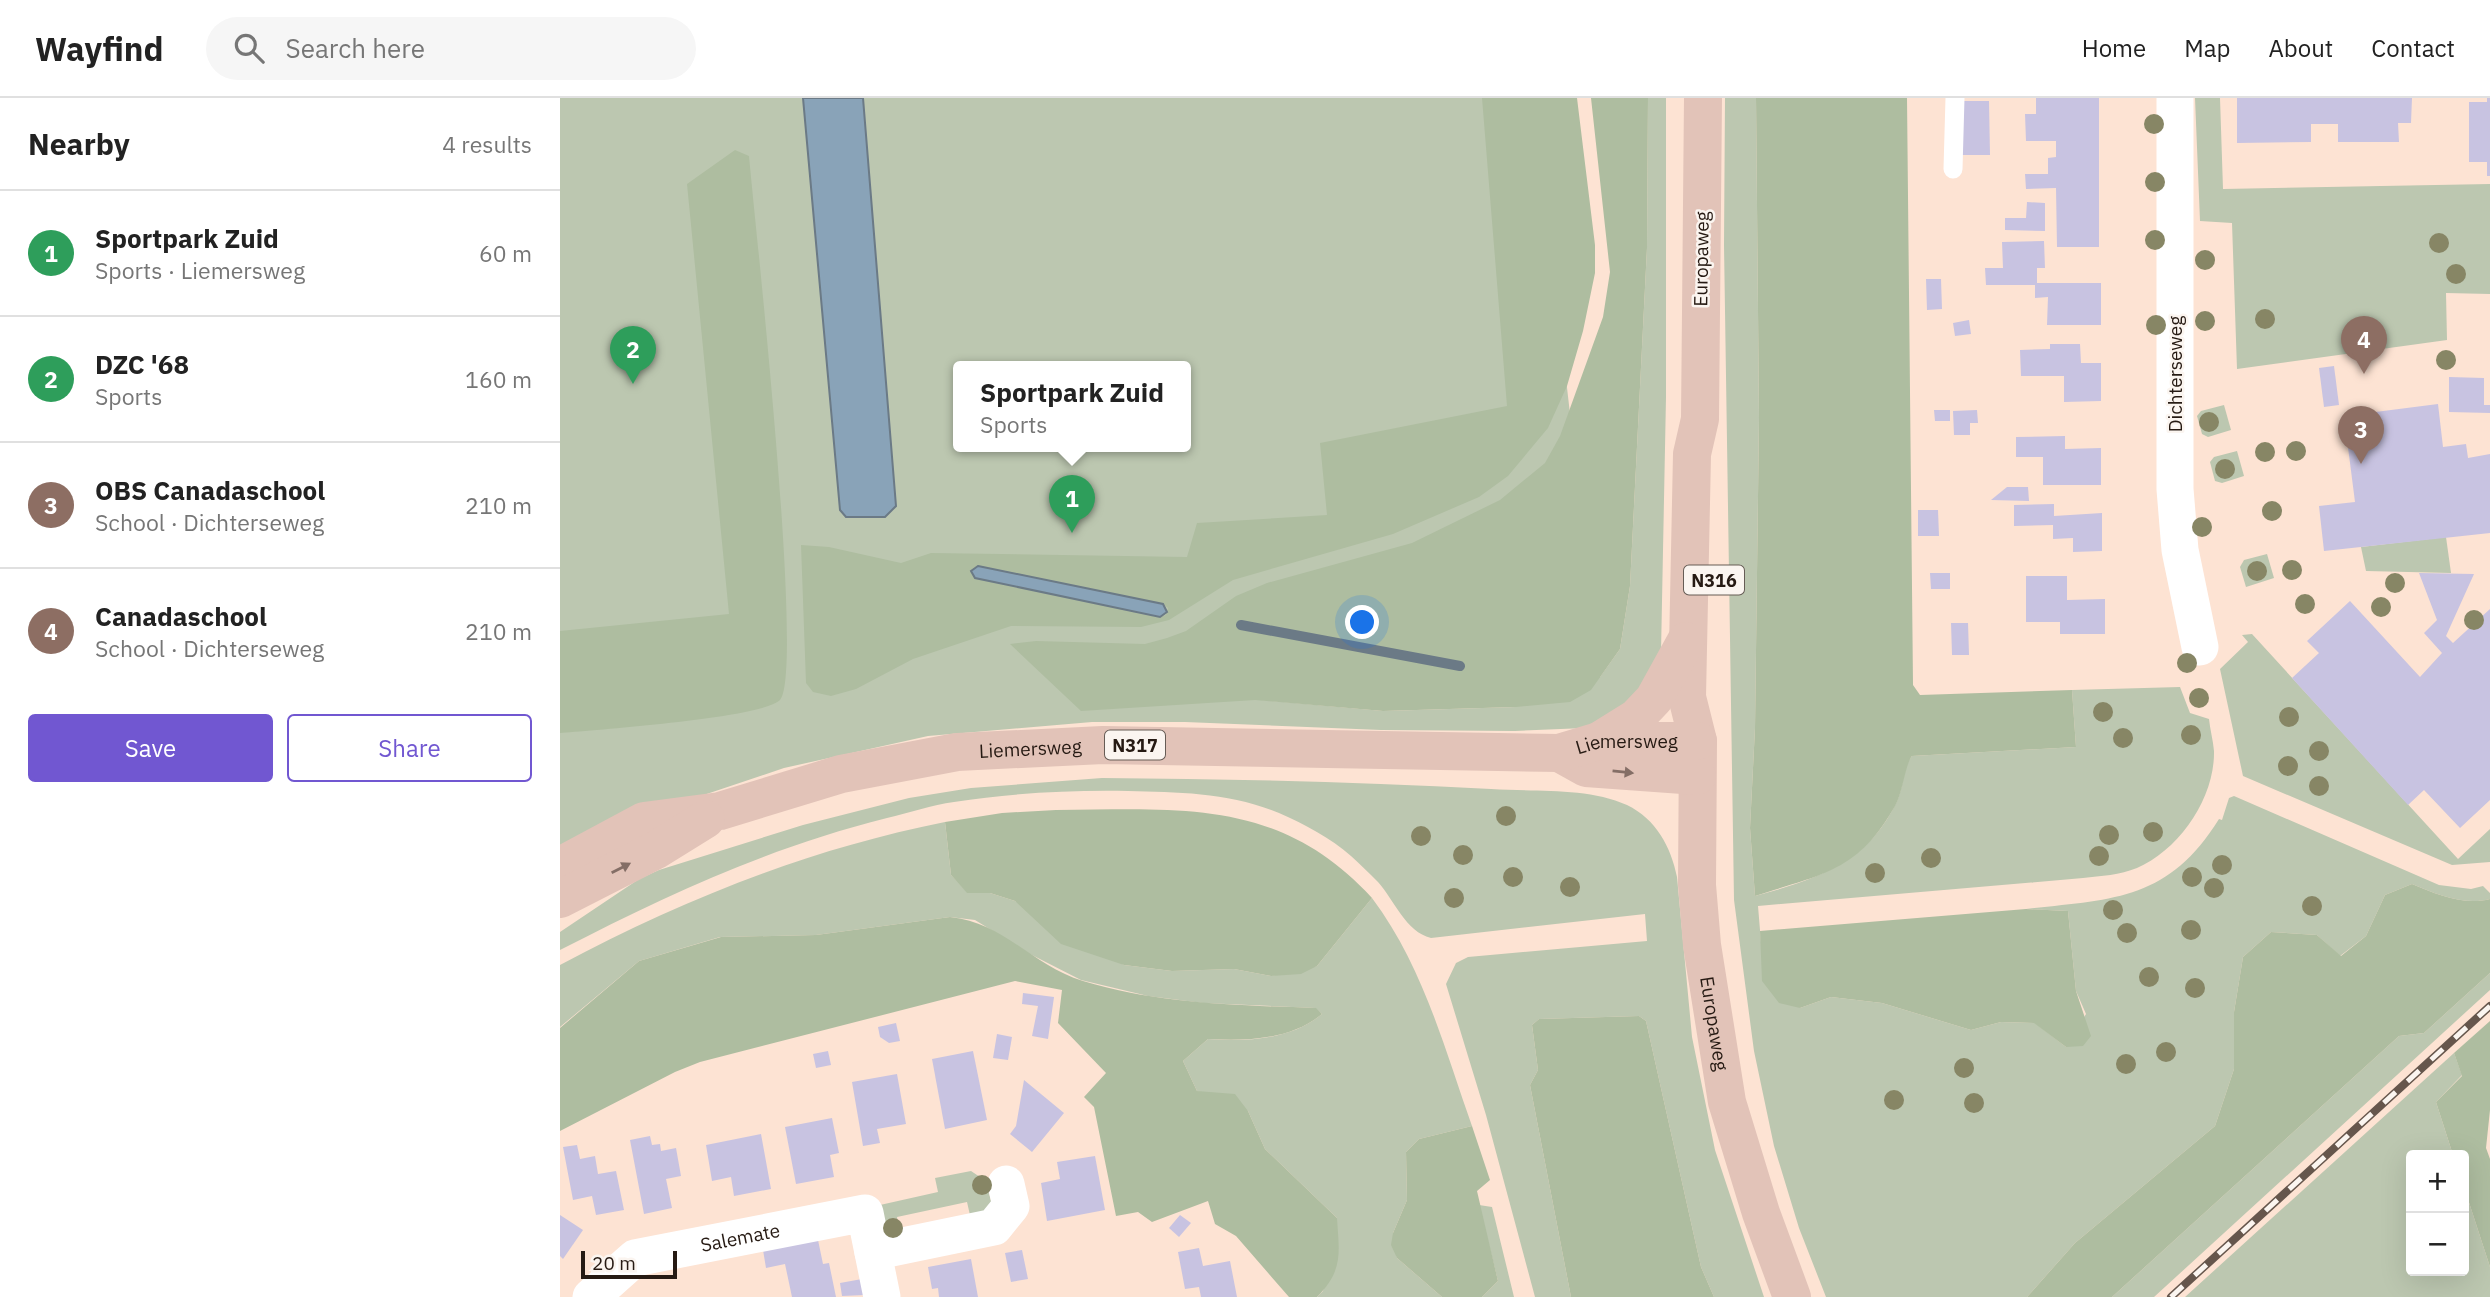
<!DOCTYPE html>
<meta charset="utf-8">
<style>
body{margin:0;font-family:"IBM Plex Sans",sans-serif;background:#f6f6f6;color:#222}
.controls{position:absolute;right:21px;bottom:21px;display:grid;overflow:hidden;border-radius:7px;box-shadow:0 7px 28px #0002}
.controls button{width:63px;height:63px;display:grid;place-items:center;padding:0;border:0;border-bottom:2px solid #e0e0e0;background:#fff;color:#222;font:35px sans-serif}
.scale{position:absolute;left:21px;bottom:18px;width:96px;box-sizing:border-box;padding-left:7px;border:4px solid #261a13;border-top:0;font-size:19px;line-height:24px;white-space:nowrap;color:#261a13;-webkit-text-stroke:5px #fbf5f0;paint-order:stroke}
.you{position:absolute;left:803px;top:525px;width:24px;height:24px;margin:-18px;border:5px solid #fff;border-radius:50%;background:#1a73e8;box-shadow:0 0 0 10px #1a73e833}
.badge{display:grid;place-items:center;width:46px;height:46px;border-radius:50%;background:#7157d1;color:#fff;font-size:23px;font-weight:700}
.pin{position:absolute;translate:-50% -58px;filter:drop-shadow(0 2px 4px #0008)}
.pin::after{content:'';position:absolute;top:37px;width:24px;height:21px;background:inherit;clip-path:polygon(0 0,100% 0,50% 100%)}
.popup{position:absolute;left:393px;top:263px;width:238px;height:91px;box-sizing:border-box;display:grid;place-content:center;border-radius:7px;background:#fff;filter:drop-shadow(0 2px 5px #0005);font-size:23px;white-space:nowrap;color:#767676}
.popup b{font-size:26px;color:#222}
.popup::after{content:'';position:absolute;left:50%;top:100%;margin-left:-14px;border:14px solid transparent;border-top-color:#fff}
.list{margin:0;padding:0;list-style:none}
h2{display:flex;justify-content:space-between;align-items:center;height:91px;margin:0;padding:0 28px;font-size:30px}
h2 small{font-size:23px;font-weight:400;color:#767676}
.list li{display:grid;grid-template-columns:46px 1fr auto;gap:21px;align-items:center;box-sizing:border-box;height:126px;padding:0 28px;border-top:2px solid #e0e0e0}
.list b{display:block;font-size:26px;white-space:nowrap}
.list p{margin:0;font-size:23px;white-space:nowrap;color:#767676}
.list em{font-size:23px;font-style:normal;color:#767676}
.actions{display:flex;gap:14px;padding:21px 28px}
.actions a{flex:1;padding:16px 0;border:2px solid #7157d1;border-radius:7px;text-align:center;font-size:24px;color:#7157d1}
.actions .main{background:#7157d1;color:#fff}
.icon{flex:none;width:38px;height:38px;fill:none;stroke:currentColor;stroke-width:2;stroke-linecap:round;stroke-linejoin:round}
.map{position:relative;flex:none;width:1930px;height:1199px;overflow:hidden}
header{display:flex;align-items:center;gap:42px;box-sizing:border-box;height:98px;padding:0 35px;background:#fff;border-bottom:2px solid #e0e0e0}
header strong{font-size:33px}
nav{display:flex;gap:38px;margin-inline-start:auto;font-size:24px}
.search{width:490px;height:63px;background:#f6f6f6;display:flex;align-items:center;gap:18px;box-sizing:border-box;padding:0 24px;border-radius:38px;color:#767676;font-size:26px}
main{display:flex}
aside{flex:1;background:#fff}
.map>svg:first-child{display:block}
</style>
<header>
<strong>Wayfind</strong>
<div class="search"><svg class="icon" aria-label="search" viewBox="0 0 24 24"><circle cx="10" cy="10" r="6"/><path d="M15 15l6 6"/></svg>Search here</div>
<nav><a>Home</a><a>Map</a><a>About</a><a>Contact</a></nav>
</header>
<main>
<aside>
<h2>Nearby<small>4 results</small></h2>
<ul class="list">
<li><span class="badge" style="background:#2e9e5b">1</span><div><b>Sportpark Zuid</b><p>Sports · Liemersweg</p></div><em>60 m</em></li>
<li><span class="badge" style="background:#2e9e5b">2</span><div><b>DZC '68</b><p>Sports</p></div><em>160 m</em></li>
<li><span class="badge" style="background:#8d6e63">3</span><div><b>OBS Canadaschool</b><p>School · Dichterseweg</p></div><em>210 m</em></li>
<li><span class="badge" style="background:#8d6e63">4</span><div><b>Canadaschool</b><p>School · Dichterseweg</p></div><em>210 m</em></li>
</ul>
<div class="actions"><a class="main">Save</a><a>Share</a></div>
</aside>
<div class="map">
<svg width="1930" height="1199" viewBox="0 0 1930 1199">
<rect width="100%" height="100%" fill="#fde3d3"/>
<!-- green -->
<g fill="#bcc7b0" fill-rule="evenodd">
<path d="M0,0h974l66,579 20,-28 10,-63 17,-338 1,-150h18v299l-5,256 -14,37 -62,38 -70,3 -134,-1 -196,-8h-93l-164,14 -144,32 -128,43 -96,41zM398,269h228v80h-228zM702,602l254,7 -133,4z"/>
<path d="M1165,0h31l3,320 -4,310 -5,100 5,68c62,-17 113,-33 142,-95 6,-13 7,-36 15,-45l164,-9 -4,-57 108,-3 10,26 19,6c1,10 4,21 5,32 1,47 -35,99 -77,117 -17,7 -36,8 -54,10l-325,28 4,48 38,54 31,-11 51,6 89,27 30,-8 34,1 31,24 20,-33 -10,-23 -8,-80 -42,-2c87,-10 142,-8 193,-90l3,1 7,-22 5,-2 205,89 32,4 12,-3 7,7v6c-26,7 -54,-5 -78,-15l-27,11 -19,41 -26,20 -23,-21 -46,-3 -28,25 -9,55v57l-19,57 -140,117 -48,54h-201l-27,-69 -25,-82 -20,-95 -20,-151 -10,-655z"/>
<path d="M1635,0h25l3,91 267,-5v110l-44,-1 1,47 -210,29 -5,-146 -32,-2z"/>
<path d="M1664,307l7,25 -23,7 -6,-3 -5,-18 4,-5z"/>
<path d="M1677,353l7,25 -22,7 -7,-2 -5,-19 4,-5z"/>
<path d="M1886,439l5,36 -85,-2 -5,-24z"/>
<path d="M1707,456l7,24 -28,9 -6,-20 4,-7z"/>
<path d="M1692,536l206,225 32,-30v33l-38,3 -209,-89 -23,-107 28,-27 -6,-7z"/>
<path d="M542,680c130,1 259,4 389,11 43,3 96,-2 136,16 29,14 44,42 50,72l15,160 23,113 49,147h-50l-13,-30 -55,-246 -7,-5 -100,3 -7,6 6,45 -8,15 41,212h-36l-49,-182 -40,-131 10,-21 12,-6 179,-16 -2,-27 -214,24c-25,-6 -37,-38 -53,-56 -9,-9 -18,-18 -27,-26 -20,-18 -47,-32 -72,-43 -48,-20 -100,-21 -151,-22 -58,-1 -116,2 -174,11 -22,3 -45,11 -67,16 -119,30 -218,76 -327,132v-18l79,-53 20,-9 144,-45 106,-27 62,-10z"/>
<path d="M385,724l6,53 16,17 23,1 25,8 109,64 48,6 62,-2 37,7 46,-10 55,-68c51,68 72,149 100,228l-53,13 -13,13 1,48 -14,33 4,25 45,39h-125l6,-6 14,-73 -72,-69 -17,-38 -51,-20 -14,-30 25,-22c38,3 83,1 114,-25l-7,-6 -112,-5 -55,-7 -67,-16 -51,-26 -55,-34 -25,-3 -134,18 -96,2 -81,24 -79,66v-62c122,-65 249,-116 385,-143z"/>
<path d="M1930,875v17l-336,307h-42l287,-261 25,-3z"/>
<path d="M1894,955l8,22 -26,27 17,53h-42v116h53v-84l26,80v30h-305z"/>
<path d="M411,1073l15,10 6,24 -20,19 -5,-22 -70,15 4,22 -14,3 -7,-37 58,-13 -3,-14z"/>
<path d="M919,1107l13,2 22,90h-32l16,-16z"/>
</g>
<!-- forest -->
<g fill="#aebda0" fill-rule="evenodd">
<path d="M922,0h95l18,147v28l-12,58 -16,55 -19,42 -40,48 -29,21 -86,37 -160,46 -64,40 -28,7 -130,-1 -98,33 -57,30 -25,7 -18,-4 -7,-9 -5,-138 28,2 72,16 30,-10 256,4 10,-34 130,-8 -7,-72 187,-37zM418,468l185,38 5,4 -2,7 -6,2 -184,-39z"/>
<path d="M1031,0h57l-1,150 -17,338 -10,63 -29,41 -21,12 -54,5 -133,4 -128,-11 -174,11 -71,-67 26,-3 109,3 22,-6 19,-7 50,-35 31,-13 145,-40 88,-43 45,-37 15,-27 43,-119 7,-45z"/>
<path d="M1196,0h151l6,587 7,10 152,-5 4,57 -164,9c-7,9 -9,36 -17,50 -37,66 -73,68 -140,90l-5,-68 5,-100 4,-310z"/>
<path d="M175,52l14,6c6,67 56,516 31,544 -17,18 -187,30 -220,33v-102l169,-17 -42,-430z"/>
<path d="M496,712c125,-1 224,-12 316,88l-55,68 -16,8 -30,2 -37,-7 -62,2 -48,-6 -63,-21 -46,-43 -25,-8h-23l-16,-18 -6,-53 57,-9z"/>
<path d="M1852,786c24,10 52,22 78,15v74l-66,60 -25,3 -287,261h-85l48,-54 140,-117 19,-57v-57l9,-55 28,-25 46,3 24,21 25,-20 19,-41z"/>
<path d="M1466,811l42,2 8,80 15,45 -8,10 -17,1 -32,-24 -33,-1 -30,8 -89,-27 -51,-6 -31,11 -21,-5 -17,-22 -2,-50z"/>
<path d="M390,819c55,6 83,49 133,64 75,23 154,24 233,27l6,6c-31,26 -75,27 -114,25l-25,22 14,30 38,3 13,17 17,38 72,69c2,34 7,52 -20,79h-28l-53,-61 -21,-12 -7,-23 -56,21 -14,-10 -22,4 -22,-109 -10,-10 22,-24 -48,-50 4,-33 -47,-9 -315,81 -25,10 -115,59v-103l79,-67 82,-24 95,-2z"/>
<path d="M1079,918l7,5 55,246 13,30h-143l-41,-212 8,-15 -6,-45 7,-6z"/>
<path d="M1930,923v89l-4,38 4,11v108l-26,-80v-32h-11l-17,-53 26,-26 -8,-23z"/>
<path d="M912,1028l18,54 -13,11 21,90 -16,16h-40l-45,-39 -6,-13 2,-12 14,-33 -1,-48 13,-13z"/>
</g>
<!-- water -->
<g fill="#89a3b8" stroke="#6b7a86" stroke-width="2">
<path d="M243,0h60l33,408 -11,11h-39l-6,-7z"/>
<path d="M418,468l185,38 4,8 -7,5 -185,-39 -4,-7z"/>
</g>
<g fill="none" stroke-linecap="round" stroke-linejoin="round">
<!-- stream -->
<path stroke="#6b7a86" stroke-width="10" d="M681,527l219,41"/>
</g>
<!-- building -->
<g fill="#c8c3e1">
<path d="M1476,0h63v149h-42l-1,-59 -30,1 -1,-15h23v-16l8,-1v-16h-30l-1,-27h11z"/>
<path d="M1677,0h175l-1,25h-13l1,19h-61v-18h-27v18l-74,1z"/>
<path d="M1927,0h3v78h-3v-14h-18v-60h18z"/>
<path d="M1399,3h30l1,54h-30z"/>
<path d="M1467,104l18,1v28l-40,-1v-12h21z"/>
<path d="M1484,143l1,27h-8v15h64v42h-54l1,-28 -13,1v-13h-49l-1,-17h18l-1,-26z"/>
<path d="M1366,181h15l1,30 -15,1z"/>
<path d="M1409,222l2,14 -16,2 -2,-13z"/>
<path d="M1490,246h30l1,19h20v38l-37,1v-26h-43l-1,-26 30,-1z"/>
<path d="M1774,268l5,39 -15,2 -5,-39z"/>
<path d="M1889,279l35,1v27h6v8l-41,-1z"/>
<path d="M1878,306l5,43 23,-3 2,14 22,-4v79l-166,18 -5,-45 36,-4 -11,-86z"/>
<path d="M1374,312h16v11h-15z"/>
<path d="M1417,312l1,13h-8v12h-16l-1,-24z"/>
<path d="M1505,338v13l36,-1v37h-58v-28h-27v-20z"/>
<path d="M1447,389h21l1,14 -38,-1z"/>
<path d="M1494,406v12l48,-3v38l-29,1v-14l-20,1v-14l-39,1v-21z"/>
<path d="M1358,412h20l1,26h-21z"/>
<path d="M1370,475h20v16h-19z"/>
<path d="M1859,475l55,1 -28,62 7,7 37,-34v191l-30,28 -36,-38 -16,15 -116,-127 27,-25 -12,-12 43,-40 70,76 22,-24 -18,-20 13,-13z"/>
<path d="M1466,478h41v24l38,-1v35h-45v-12h-34z"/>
<path d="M1391,525h17l1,32h-17z"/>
<path d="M463,895l31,4 -6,42 -16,-3 6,-30 -16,-2z"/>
<path d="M336,925l4,18 -11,2 -9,-6 -2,-10z"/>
<path d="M437,936l15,3 -4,23 -15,-2z"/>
<path d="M268,953l3,14 -15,3 -3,-14z"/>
<path d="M413,953l14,69 -42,9 -13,-70z"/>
<path d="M337,976l9,50 -29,5 3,14 -17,3 -11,-64z"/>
<path d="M464,982l40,33 -32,39 -22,-18 6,-8z"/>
<path d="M272,1020l7,35 -9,2 4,22 -38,7 -11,-57z"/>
<path d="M201,1036l10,55 -37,7 -3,-19 -19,4 -6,-36z"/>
<path d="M90,1038l2,9 8,-1 1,7 15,-3 5,28 -15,3 6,29 -28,6 -14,-74z"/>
<path d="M17,1047l3,14 15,-3 3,18 18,-3 8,39 -28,5 -4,-19 -19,4 -10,-53z"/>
<path d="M535,1058l10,54 -58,11 -6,-38 19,-4 -3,-17z"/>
<path d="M0,1117l23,15 -20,29 -3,-3z"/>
<path d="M620,1117l11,8 -12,14 -10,-9z"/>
<path d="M258,1142l5,24 6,-1 7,34h-44l-7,-33 -19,4 -3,-18z"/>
<path d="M639,1150l4,18 27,-5 7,36h-36l-2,-10 -14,2 -7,-37z"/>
<path d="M462,1152l6,29 -17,3 -6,-29z"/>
<path d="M411,1161l7,38h-39l-1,-9 -6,1 -4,-22z"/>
<path d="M302,1181l3,16 -23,1 -2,-13z"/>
</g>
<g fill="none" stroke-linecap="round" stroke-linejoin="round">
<!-- lane -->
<path stroke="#fff" stroke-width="19" d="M1393,71l2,-71"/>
<!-- street -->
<g stroke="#fff" stroke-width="37">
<path d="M1615,0v391l5,61 20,97"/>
<path d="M313,1154l121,-25 17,-21 -5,-22"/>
<path id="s1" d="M31,1199l44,-39 230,-45 17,84"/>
</g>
<!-- primary -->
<g stroke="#e2c3b8" stroke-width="38">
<path id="s2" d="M1143,0l-3,321 -8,35 -5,243 11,44 -1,144 5,60 25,157 34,111 31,84"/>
<path d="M1039,643l37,-23 18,-19 32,-58"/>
<path d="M999,655l27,15 111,8"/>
<path id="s3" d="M0,768l84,-45 76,-10 121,-37 116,-22 146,-7 456,8 40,-12h99"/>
<path d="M0,801l96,-49 50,-31"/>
</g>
<defs>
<path id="rail" d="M1611,1199l319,-291"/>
</defs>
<!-- rail casing -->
<use href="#rail" stroke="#66564c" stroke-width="8"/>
<!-- rail -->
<use href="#rail" stroke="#fbf5f0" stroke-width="5" stroke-dasharray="16" stroke-linecap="butt"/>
</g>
<!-- trees -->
<g fill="#878665">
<circle cx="1594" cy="26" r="10"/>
<circle cx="1595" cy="84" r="10"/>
<circle cx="1595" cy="142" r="10"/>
<circle cx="1879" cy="145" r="10"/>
<circle cx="1645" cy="162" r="10"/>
<circle cx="1896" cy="176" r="10"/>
<circle cx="1705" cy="221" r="10"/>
<circle cx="1645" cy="223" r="10"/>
<circle cx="1596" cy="227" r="10"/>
<circle cx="1886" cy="262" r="10"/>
<circle cx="1649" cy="324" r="10"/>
<circle cx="1736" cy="353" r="10"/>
<circle cx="1705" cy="354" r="10"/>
<circle cx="1665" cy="371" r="10"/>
<circle cx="1712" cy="413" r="10"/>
<circle cx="1642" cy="429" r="10"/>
<circle cx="1732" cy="472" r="10"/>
<circle cx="1697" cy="473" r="10"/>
<circle cx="1835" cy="485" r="10"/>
<circle cx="1745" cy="506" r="10"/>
<circle cx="1821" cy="509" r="10"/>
<circle cx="1914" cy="522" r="10"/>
<circle cx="1627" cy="565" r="10"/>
<circle cx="1639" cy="600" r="10"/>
<circle cx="1543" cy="614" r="10"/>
<circle cx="1729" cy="619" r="10"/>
<circle cx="1631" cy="637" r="10"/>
<circle cx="1563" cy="640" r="10"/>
<circle cx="1759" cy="653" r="10"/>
<circle cx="1728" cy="668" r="10"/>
<circle cx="1759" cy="688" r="10"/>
<circle cx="946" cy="718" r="10"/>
<circle cx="1593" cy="734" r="10"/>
<circle cx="1549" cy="737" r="10"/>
<circle cx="861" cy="738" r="10"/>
<circle cx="903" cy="757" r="10"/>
<circle cx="1539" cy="758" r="10"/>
<circle cx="1371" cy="760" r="10"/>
<circle cx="1662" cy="767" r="10"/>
<circle cx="1315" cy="775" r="10"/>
<circle cx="953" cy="779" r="10"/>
<circle cx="1632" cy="779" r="10"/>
<circle cx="1010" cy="789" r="10"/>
<circle cx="1654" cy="790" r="10"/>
<circle cx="894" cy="800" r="10"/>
<circle cx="1752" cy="808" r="10"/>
<circle cx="1553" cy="812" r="10"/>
<circle cx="1631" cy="832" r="10"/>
<circle cx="1567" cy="835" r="10"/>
<circle cx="1589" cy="879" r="10"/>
<circle cx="1635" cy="890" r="10"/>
<circle cx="1606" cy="954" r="10"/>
<circle cx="1566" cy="966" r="10"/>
<circle cx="1404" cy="970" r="10"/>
<circle cx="1334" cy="1002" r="10"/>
<circle cx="1414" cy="1005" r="10"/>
<circle cx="422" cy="1087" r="10"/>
<circle cx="333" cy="1130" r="10"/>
</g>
<!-- one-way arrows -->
<defs><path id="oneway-solid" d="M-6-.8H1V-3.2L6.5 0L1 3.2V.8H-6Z" transform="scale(1.75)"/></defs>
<g fill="#846e66">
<use href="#oneway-solid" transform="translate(1063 674) rotate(6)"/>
<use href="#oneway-solid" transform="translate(61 770) rotate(-27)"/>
</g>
<g text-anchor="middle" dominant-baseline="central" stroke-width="5" stroke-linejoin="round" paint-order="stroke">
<!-- shield labels -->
<g fill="#fbf5f0" stroke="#665c55" stroke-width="2">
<rect x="1124" y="467.5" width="60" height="29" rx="5"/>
<rect x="545" y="632.5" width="60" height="29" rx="5"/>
</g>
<g font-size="18" font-weight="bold" fill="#261a13">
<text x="1154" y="482">N316</text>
<text x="575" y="647">N317</text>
</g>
<!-- street labels -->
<g font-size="19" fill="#261a13" stroke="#fbf5f0">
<text transform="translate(1141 161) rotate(-89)">Europaweg</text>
<text transform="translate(1615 276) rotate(-90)">Dichterseweg</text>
<text stroke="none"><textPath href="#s3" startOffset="1088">Liemersweg</textPath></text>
<text stroke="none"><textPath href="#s3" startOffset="490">Liemersweg</textPath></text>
<text stroke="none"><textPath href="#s2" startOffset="929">Europaweg</textPath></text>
<text stroke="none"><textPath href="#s1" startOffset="166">Salemate</textPath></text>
</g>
</g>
</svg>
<div class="controls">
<button>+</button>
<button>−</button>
</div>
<div class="scale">20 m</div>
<div class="you"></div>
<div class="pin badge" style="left:512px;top:435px;background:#2e9e5b">1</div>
<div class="popup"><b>Sportpark Zuid</b>Sports</div>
<div class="pin badge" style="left:73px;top:286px;background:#2e9e5b">2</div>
<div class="pin badge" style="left:1801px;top:366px;background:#8d6e63">3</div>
<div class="pin badge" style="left:1804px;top:276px;background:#8d6e63">4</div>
</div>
</main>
